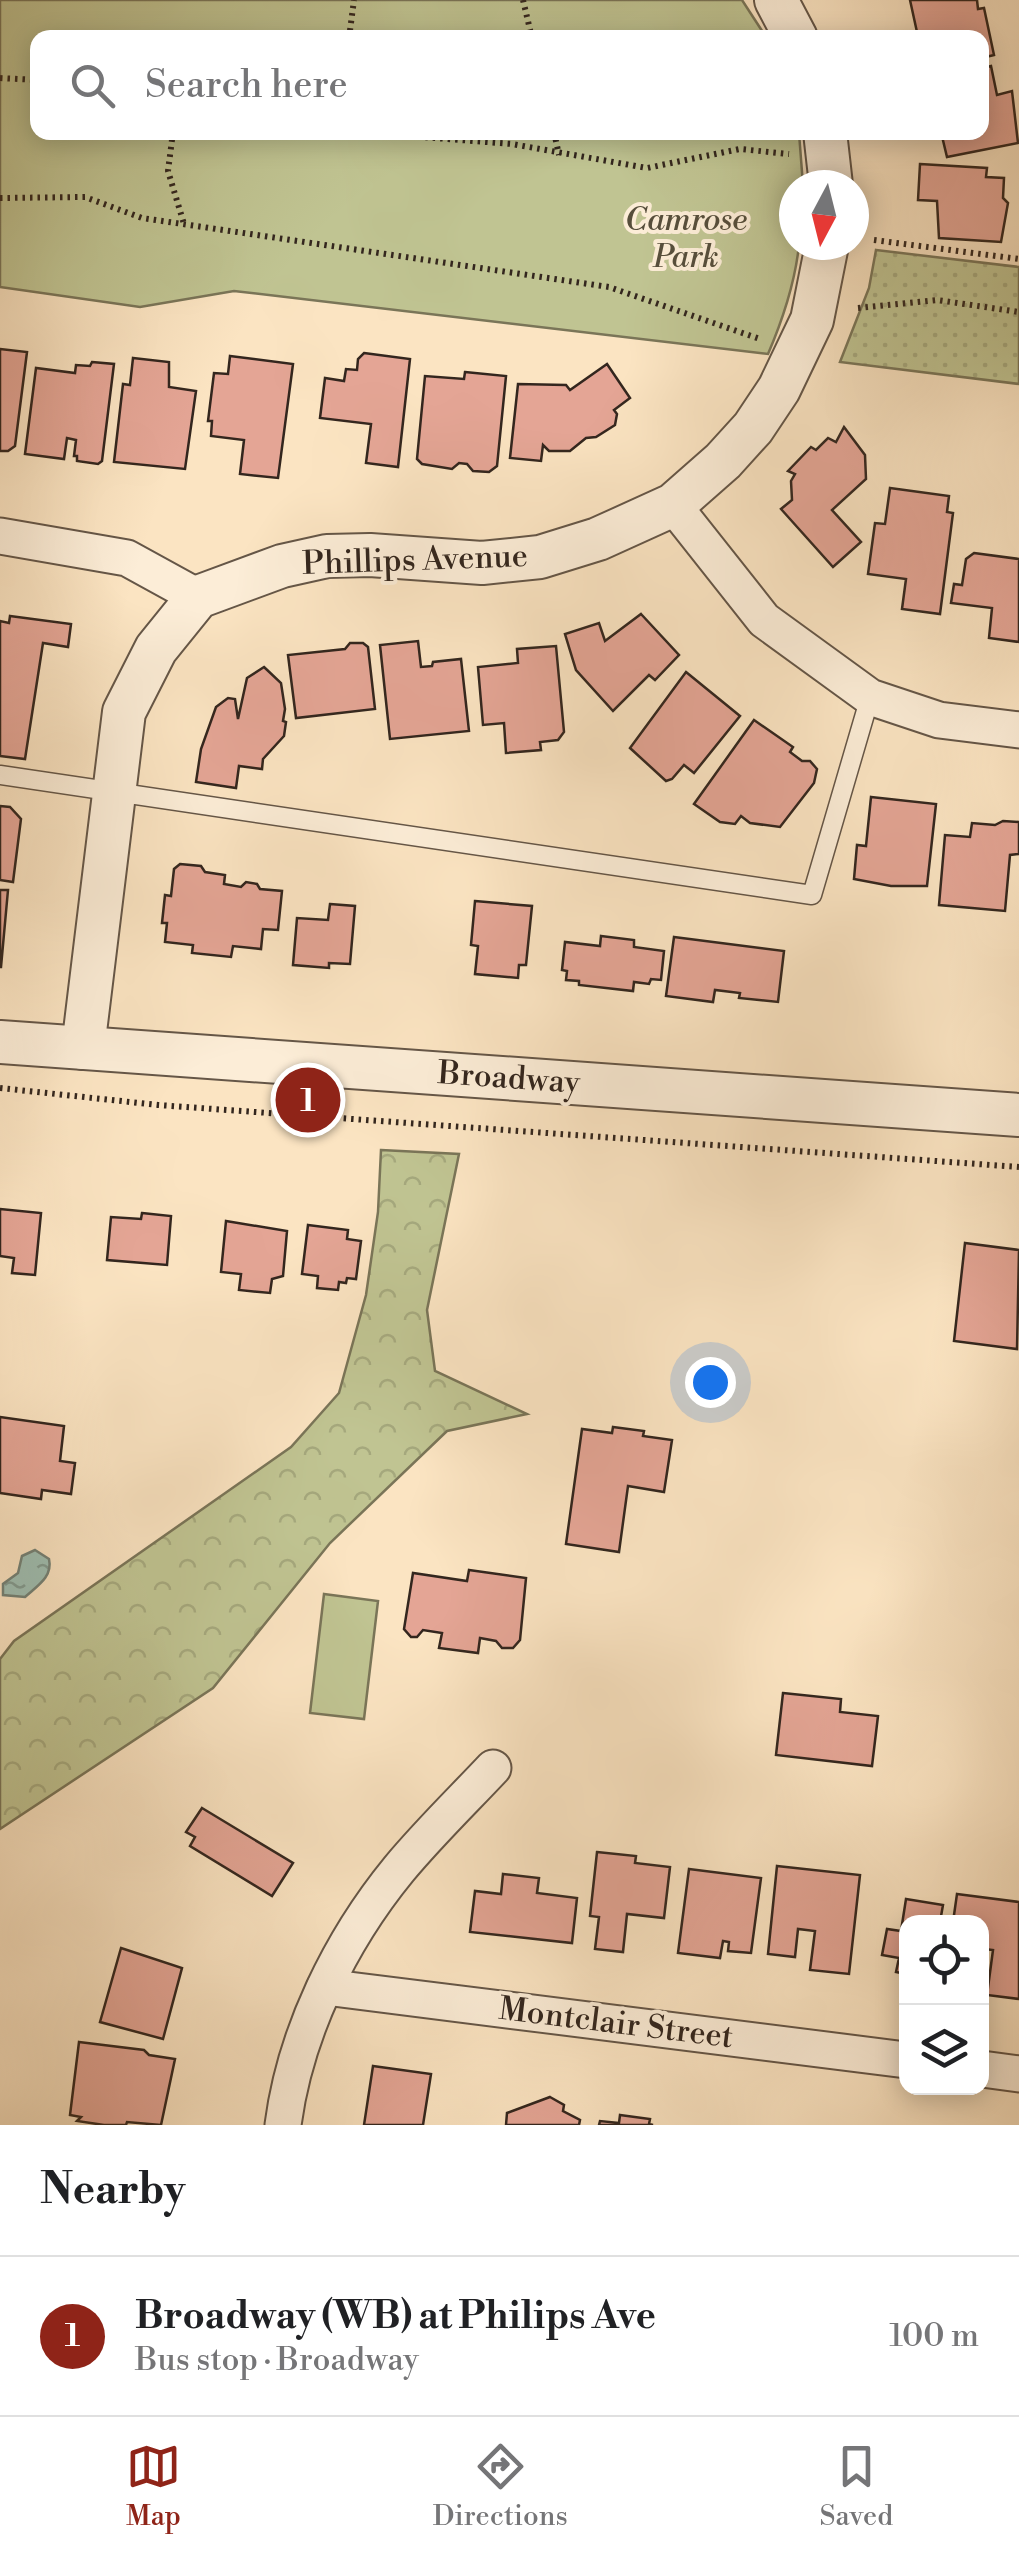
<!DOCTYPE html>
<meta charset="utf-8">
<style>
body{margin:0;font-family:"Libre Bodoni",serif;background:#f2f2f2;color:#202124}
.controls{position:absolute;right:30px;bottom:30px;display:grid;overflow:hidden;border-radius:20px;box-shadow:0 5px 25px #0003}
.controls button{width:90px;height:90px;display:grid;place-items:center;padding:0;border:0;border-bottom:2px solid #e0e0e0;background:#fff;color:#202124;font:50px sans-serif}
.compass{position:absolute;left:779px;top:170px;width:90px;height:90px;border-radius:50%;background:#fff;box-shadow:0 5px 25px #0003;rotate:187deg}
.you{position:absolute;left:710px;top:1382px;width:35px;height:35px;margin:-25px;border:8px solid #fff;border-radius:50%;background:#1a73e8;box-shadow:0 0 0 15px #1a73e833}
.badge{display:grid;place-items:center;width:65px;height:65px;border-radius:50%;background:#8f2418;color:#fff;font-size:32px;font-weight:700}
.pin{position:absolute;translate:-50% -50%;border:5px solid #fff;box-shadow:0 2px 10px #0006}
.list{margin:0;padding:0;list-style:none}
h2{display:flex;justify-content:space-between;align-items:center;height:130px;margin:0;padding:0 40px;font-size:42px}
h2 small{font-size:32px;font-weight:400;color:#757577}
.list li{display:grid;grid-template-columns:65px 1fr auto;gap:30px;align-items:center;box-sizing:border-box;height:160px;padding:0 40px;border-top:2px solid #e0e0e0}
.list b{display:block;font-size:38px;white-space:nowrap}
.list p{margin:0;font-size:32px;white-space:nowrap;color:#757577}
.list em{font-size:32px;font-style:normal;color:#757577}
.icon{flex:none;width:55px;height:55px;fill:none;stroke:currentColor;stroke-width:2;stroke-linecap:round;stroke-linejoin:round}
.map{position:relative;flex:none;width:1019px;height:2125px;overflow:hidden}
.search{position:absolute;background:#fff;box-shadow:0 5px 25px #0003;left:30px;right:30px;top:30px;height:110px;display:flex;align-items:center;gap:25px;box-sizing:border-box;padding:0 35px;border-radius:20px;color:#757577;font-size:38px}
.sheet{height:290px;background:#fff}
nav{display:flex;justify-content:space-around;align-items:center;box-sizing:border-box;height:140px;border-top:2px solid #e0e0e0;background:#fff;font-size:28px;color:#757577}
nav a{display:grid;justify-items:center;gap:5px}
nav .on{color:#8f2418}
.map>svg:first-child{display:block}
</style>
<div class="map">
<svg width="1019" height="2125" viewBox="0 0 1019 2125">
<defs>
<pattern id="grass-dots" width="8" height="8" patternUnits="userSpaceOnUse" patternTransform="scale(2.5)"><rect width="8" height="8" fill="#c0c492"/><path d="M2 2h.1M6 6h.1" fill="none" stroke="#a5a87d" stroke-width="1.8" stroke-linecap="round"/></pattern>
<pattern id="forest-crowns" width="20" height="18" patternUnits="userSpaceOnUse" patternTransform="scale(2.5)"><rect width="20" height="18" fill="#c0c492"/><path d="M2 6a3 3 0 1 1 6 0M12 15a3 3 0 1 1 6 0" fill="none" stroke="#a5a87d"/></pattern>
<pattern id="water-ripples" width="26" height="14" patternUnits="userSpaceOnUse" patternTransform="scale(2.5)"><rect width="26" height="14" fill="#9fbfb3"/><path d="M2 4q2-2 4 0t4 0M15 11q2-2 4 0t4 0" fill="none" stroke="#829b91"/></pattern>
</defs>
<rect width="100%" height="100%" fill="#fbe4c2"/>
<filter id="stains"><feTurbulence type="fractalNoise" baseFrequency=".002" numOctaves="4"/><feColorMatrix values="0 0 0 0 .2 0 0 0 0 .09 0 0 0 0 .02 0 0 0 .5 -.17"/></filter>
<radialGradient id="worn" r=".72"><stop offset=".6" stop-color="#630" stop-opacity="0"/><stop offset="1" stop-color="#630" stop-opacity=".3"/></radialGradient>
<!-- grass -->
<path fill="url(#grass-dots)" stroke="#7a7558" stroke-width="2.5" d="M876,250l143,17v117l-179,-22 29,-74z"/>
<!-- forest -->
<path fill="url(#forest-crowns)" stroke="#7a7558" stroke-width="2.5" d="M381,1150l78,4 -32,156 8,61 92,43 -80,17 -117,112 -117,145 -213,141v-170l14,-18 277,-194 48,-54 27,-98 12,-83z"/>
<!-- park -->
<g fill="#c0c492" stroke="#7a7558" stroke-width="2.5">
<path d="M0,0h742l24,37 -728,1v94l761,1 4,52h-9v60h5c-4,38 -16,74 -31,109l-534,-63 -94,16 -140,-20z"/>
<path d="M324,1594l54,7 -14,118 -54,-6z"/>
</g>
<!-- water -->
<path fill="url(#water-ripples)" stroke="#748277" stroke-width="2.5" d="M35,1550l14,9c4,18 -12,27 -24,38l-22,-2v-11l15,-11 4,-17z"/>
<!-- building -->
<g fill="#e4a595" stroke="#33261e" stroke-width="2.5">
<path d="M910,0h67l1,9 6,-1 10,47 -12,3v-20h-92l27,-6z"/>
<path d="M991,66l6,29 15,-4 6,52 -71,14 -6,-25h41v-64z"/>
<path d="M920,164l67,4 -1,9 18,1 -1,20 5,5 -7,39 -62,-4 -2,-37 -19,-1z"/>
<path d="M0,349l27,3 -12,94 -7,5h-8z"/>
<path d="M364,353l46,6 -12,108 -32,-4 5,-39 -51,-6 5,-40 19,3 2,-12 11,1 1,-11z"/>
<path d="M230,356l63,8 -15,114 -38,-4 4,-34 -33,-4 1,-15h-4l6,-48 14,1z"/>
<path d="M133,358l36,4v25l27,4 -11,78 -71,-7 9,-78 7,1z"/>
<path d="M92,362l22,2 -12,97 -4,3 -21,-3v-5h-3l2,-16 -9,-2 -3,21 -39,-5 11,-86 39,5 1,-8 14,1z"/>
<path d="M607,364l23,34 -16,12 3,4 -2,11 -19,12 -10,1 -16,13h-21l-6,-6 -2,16 -31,-3 8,-74 48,1 4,5z"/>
<path d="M465,372l41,4 -9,90 -8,6 -16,-1 -6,-7 -8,-1 -7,6 -30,-5 -5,-5 8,-83 39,3z"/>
<path d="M844,427l21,28 1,24 -34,31 29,32 -28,25 -52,-58 11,-9 -1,-19 4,-7 -7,-3 23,-24 5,3 12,-12 8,4z"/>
<path d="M890,488l59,8 -2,16 6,1 -13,101 -38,-5 4,-30 -38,-5 7,-51 10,1z"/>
<path d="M974,553l45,6v83l-30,-4 3,-30 -41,-5 3,-19 8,1 4,-26z"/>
<path d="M641,614l38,41 -24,25 -6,-5 -36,36 -37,-41 -11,-36 34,-11 6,18z"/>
<path d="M10,616l61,8 -3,23 -25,-4 -18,116 -25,-3v-135l9,2z"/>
<path d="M418,641l3,26 11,-1 1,-4 28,-3 8,72 -79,8 -10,-94z"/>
<path d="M350,643h13l5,4 7,62 -79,9 -8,-63 57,-6z"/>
<path d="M556,646l8,86 -6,8 -18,2 1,8 -35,3 -2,-30 -21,2 -5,-58 40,-4 -1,-14z"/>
<path d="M264,667l17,16 4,26 -2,12 3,1 -2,14 -21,23 -1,10 -23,-3 -3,22 -40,-6 5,-33 15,-42 12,-9 7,1 3,20 9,-41z"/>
<path d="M686,672l54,44 -46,57 -10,-8 -12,14 -6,2 -36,-33z"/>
<path d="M754,720l39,27 -3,5 12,9h8l7,8 -3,14 -34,44 -30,-4 -9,-7 -6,8 -15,-2 -26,-18z"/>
<path d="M871,797l65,7 -9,82h-36l-37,-7 3,-34 9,1z"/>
<path d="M0,806l10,1 11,12 -8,63 -13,-2z"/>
<path d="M1003,821l16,1v32l-9,1 -5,56 -66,-6 6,-70 25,2 2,-14 23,2z"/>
<path d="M180,864l21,2 4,6 20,3 -1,9 17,3 5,-5 11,2 3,5 22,2 -4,39 -15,-1 -2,20 -28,-3 -2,11 -39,-4 1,-8 -28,-3 2,-19h-5l3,-28 6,1 3,-27z"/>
<path d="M0,890h8l-7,77h-1z"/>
<path d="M475,901l57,5 -6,59h-7l-1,13 -43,-4 3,-28 -7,-1z"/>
<path d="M330,904l25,2 -5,58 -21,-1v5l-36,-3 4,-47 31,2z"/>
<path d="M601,936l33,4v7l30,4 -3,29 -10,-1 -2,5 -15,-2 -1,9 -54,-6v-4l-13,-1 1,-9 -5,-1 3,-28 35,4z"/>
<path d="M674,937l110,14 -6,51 -39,-4 1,-5 -25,-3 -2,12 -47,-6z"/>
<path d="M0,1209l41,4 -6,62 -23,-2 2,-15 -14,-2z"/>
<path d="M142,1213l29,3 -4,49 -60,-5 4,-43 30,2z"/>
<path d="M226,1221l61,10 -4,45 -11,3 -2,14 -31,-3 2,-16 -20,-2z"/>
<path d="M308,1225l40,5 -1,9 14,2 -5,38 -9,-1 -1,5 -7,-1 -1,8 -21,-2 1,-12 -16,-2z"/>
<path d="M965,1243l54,7 -2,99 -63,-8z"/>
<path d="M0,1417l64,9 -4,35 15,2 -4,31 -29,-4 -1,9 -41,-6z"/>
<path d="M613,1427l31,4 -1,5 29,4 -8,52 -36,-6 -9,66 -53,-8 16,-115 30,4z"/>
<path d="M469,1570l57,8 -6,62 -7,8h-11l-6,-7 -16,-3 -2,15 -39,-5 3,-15 -19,-3 -6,7h-6l-7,-8 9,-56 54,8z"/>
<path d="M783,1693l58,6 -1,13 38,4 -6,50 -96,-11z"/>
<path d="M202,1808l91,55 -21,33 -82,-50 5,-9 -9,-5z"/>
<path d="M597,1852l39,4 -1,7 35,4 -6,51 -37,-4 -4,38 -28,-3 4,-32 -9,-1z"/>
<path d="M777,1866l83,9 -11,99 -39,-4 5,-39 -17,-2 -3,28 -27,-3z"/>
<path d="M689,1869l72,9 -10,75 -23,-2 1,-9 -6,-1 -3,17 -42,-5z"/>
<path d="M503,1874l36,4 -2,15 40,5 -5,45 -102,-11 5,-41 26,3z"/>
<path d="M957,1894l62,8v97l-32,-4 6,-45 -9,-1 -2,21v-48h-29z"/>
<path d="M906,1899l37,6 -3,17h-34v52l-10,-2 3,-14 -17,-3 5,-26 14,2z"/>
<path d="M121,1948l61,20 -19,71 -63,-17z"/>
<path d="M79,2042l65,8 5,5 26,4 -14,66 -34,-3 -1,3h-22l-27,-4 4,-4 -11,-2z"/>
<path d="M373,2066l58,8 -8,51h-59z"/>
<path d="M550,2097l14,8 -1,6 17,9 -1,5h-73l1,-12z"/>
<path d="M620,2115l30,4 -1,5 4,1h-54l1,-4 19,2z"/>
</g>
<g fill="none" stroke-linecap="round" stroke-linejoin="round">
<defs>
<path id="service" d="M0,775l812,120 58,-198"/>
<g id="minor">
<path d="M673,505l91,115 106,77 69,23 80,10"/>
<path d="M0,536l127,22 71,39"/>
<path d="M325,1987l581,73"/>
<path d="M982,2069l37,5"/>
<path d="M283,2125c12,-92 57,-184 116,-256 29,-35 63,-68 94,-101"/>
</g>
<g id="tertiary">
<path d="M776,0l20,38"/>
<path d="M825,132l6,53"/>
<path d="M0,1042l1019,73"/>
<path d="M83,1048l41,-336 32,-63 42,-52 84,-31 45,-10 43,-1 112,8 58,-6 58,-18 75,-34 50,-44 30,-33 26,-39 33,-69 15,-75"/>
</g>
</defs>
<!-- service casing -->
<use href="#service" stroke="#655647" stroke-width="21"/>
<!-- minor casing -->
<use href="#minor" stroke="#655647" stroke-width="39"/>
<!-- tertiary casing -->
<use href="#tertiary" stroke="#655647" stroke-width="46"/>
<!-- path -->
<g stroke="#33261e" stroke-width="6" stroke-dasharray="2.5 5" stroke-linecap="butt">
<path d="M523,0l9,38"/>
<path d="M349,38l5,-38"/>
<path d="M0,78l38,2"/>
<path d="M173,132l-5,39 16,53"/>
<path d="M358,132l154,12 135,24 93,-19 49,5"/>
<path d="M554,132l5,23"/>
<path d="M0,198l85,-1 57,21 467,69 151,52"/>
<path d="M874,240l145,19"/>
<path d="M858,308l79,-8 82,12"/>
<path d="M0,1088l158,17 861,62"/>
</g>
<!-- service -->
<use href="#service" stroke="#fcedd7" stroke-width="18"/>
<!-- minor -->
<use href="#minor" stroke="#fcedd7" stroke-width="35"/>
<!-- tertiary -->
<use href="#tertiary" stroke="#fcedd7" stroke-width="42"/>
</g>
<g text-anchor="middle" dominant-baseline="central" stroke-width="8" stroke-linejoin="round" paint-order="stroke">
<!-- park labels -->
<g font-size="32" font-style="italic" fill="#564e3b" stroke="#fcedd7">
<text x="686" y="220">Camrose<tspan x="686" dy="37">Park</tspan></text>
</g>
<!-- street labels -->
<g font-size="32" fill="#33261e" stroke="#fcedd7">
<text transform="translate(415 560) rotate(-2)">Phillips Avenue</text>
<text transform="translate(509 1078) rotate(4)">Broadway</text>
<text transform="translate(616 2023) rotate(7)">Montclair Street</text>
</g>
</g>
<rect width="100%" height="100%" filter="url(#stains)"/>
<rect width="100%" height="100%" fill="url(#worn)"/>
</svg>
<div class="controls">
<button><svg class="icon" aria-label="locate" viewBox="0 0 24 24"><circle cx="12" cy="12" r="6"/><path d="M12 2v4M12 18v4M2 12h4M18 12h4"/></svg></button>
<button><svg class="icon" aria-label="layers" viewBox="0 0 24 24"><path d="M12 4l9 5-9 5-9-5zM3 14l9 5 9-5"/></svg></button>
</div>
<svg class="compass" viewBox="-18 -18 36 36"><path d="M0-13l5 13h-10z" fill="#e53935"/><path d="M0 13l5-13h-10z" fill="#757577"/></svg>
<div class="you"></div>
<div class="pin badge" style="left:308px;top:1100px">1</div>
<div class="search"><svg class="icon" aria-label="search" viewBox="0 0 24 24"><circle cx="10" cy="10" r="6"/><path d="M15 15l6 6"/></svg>Search here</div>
</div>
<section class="sheet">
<h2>Nearby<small></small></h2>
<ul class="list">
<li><span class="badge">1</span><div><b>Broadway (WB) at Philips Ave</b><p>Bus stop · Broadway</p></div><em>100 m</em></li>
</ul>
</section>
<nav>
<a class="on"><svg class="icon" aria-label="map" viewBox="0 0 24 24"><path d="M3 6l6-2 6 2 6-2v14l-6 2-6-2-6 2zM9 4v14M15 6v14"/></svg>Map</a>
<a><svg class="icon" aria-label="directions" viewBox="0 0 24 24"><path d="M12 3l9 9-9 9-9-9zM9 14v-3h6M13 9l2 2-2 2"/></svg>Directions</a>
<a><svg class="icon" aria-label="saved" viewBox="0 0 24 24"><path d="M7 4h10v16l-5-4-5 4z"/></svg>Saved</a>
</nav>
